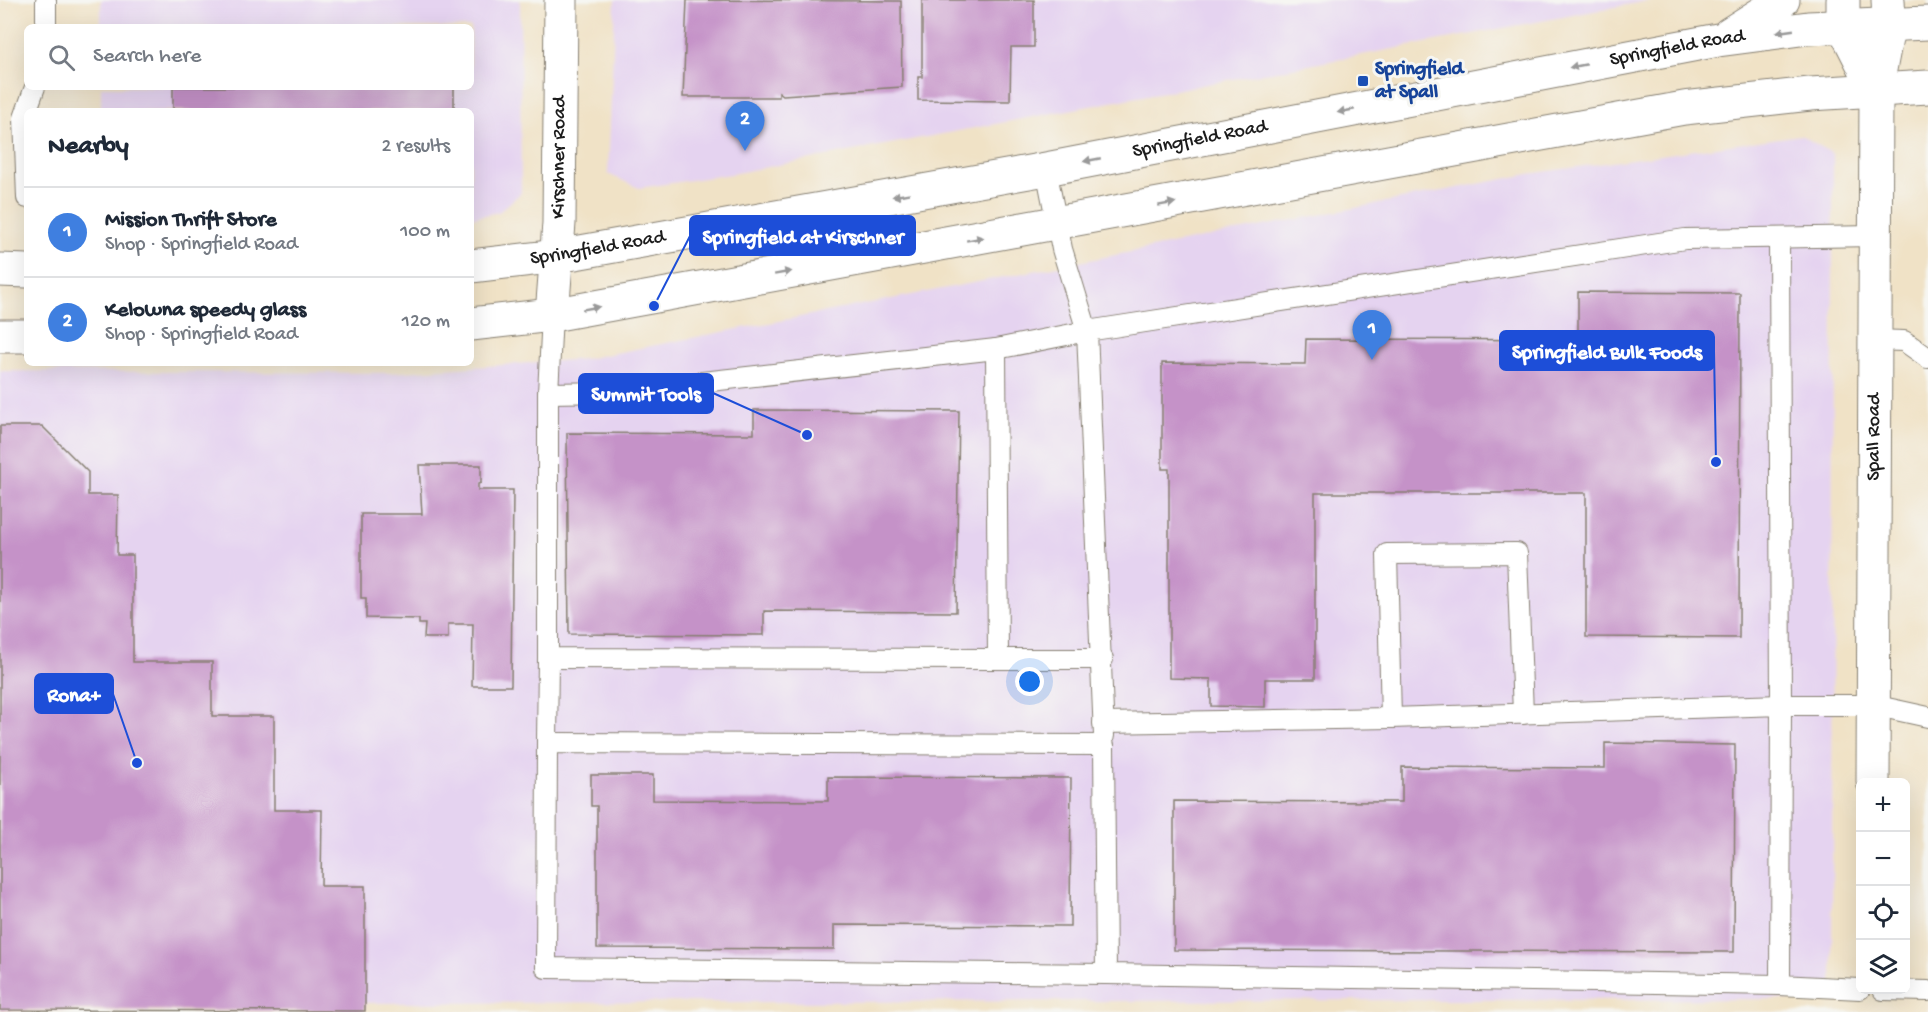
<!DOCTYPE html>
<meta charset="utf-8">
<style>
body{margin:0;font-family:"Gochi Hand",sans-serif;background:#f2f2f3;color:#1f2937}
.controls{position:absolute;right:18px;bottom:18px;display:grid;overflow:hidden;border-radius:9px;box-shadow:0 6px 24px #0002}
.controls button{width:54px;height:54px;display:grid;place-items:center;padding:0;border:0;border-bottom:2px solid #e0e1e3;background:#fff;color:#1f2937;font:30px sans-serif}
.you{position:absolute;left:1030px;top:682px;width:21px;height:21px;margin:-15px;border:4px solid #fff;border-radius:50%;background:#1a73e8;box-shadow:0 0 0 9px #1a73e833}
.badge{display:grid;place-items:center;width:39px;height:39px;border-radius:50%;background:#db2777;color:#fff;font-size:20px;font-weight:700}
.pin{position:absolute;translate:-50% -50px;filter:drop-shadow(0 2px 3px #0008)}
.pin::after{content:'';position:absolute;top:32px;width:21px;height:18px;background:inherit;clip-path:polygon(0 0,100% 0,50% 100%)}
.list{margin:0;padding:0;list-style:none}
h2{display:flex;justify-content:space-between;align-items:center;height:78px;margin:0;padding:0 24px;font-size:26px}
h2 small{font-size:20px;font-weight:400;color:#747a83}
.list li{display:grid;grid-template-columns:39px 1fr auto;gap:18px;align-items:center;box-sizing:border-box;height:90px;padding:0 24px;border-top:2px solid #e0e1e3}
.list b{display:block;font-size:22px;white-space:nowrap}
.list p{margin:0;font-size:20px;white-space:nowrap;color:#747a83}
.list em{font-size:20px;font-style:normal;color:#747a83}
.icon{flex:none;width:33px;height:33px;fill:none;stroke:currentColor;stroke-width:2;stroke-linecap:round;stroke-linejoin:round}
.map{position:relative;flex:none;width:1928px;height:1012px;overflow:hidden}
.search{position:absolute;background:#fff;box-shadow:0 6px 24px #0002;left:24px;top:24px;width:450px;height:66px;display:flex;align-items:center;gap:15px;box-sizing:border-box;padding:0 21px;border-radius:9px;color:#747a83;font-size:22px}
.panel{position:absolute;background:#fff;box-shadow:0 6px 24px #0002;left:24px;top:108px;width:450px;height:258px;border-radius:9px}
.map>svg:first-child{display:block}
</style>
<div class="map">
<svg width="1928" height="1012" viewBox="0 0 1928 1012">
<rect width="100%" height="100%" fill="#f6f6f2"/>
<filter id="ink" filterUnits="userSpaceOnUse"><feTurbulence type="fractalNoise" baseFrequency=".0167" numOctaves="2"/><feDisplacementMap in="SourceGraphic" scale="12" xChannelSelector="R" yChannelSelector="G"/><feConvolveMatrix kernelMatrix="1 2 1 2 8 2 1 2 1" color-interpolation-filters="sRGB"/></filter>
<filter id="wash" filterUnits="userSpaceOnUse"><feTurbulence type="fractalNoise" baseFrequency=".008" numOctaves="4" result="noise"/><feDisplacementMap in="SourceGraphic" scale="24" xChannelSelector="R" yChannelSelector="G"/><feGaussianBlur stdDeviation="1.35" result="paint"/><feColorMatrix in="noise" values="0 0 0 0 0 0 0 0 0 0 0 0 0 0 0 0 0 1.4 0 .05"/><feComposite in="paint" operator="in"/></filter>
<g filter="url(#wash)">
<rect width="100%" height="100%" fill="#f0e2c6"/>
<!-- built -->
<g fill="#e5d3f0">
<path d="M101,0h419l1,193 -22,19 -28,6v-107h-370v-24h370v-60h-370z"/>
<path d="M615,0h1037l-921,174 -92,14 -31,-14z"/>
<path d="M1801,135l32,19 -1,845 -1832,5v-633l390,2 195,-14 944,-185z"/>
</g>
<g id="blocks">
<!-- building -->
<g fill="#c592c8">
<path d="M687,0l214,1 1,86 -119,8 -4,-3v5h-96z"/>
<path d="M922,0h112v47h-23l-1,54 -92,-1v-23h4z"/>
<rect x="173" y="87" width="281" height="24"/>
<path d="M1578,292l162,1 -1,345 -153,-1v-144h-271v186h-50v28l-54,-1v-27l-42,-1v-209h-7v-106l143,1 1,-25 272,1z"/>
<path d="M754,410l205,1 -3,201 -192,-1v24l-195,-1 -2,-201 187,1z"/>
<path d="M0,426h42l46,46v23h30l-1,60h16v107h79v54h62v94h48l-1,76h44v125l-365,-1z"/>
<path d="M419,465h62v18l-3,1v6h35l-2,196h-39l1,-62h-25v14h-24l1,-14h-6v-5l-53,-1v-20h-5v-84h61z"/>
<path d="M1605,743l130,2 -1,207 -560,-2v-149l228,1v-35l203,1z"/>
<path d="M591,775h62v25l175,1v-24l243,1 -1,148 -236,-1v24l-237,-1v-142h-6z"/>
</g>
</g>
</g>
<g filter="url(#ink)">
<use href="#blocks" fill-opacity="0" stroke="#867f71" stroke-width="1.5"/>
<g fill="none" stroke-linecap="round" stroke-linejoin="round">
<defs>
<g id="lane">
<path d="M46,0v27"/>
<path d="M1046,169l16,80 25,82 17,405"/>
<path d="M27,198l-3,-80 11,-31"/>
<path d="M1779,238l2,467h92l55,12"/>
<path d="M552,315l-4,78 65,-1 383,-43 91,-18 598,-92 190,-3"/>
<path d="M1875,340l29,1 24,17"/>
<path d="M996,349l2,310h105"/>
<path d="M548,393v265l450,1"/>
<path d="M1391,718l-4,-164 130,-1 6,161"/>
<path d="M1103,723l288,-5 390,-13 -1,280 80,4"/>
<path d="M547,743l1,-85"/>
<path d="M1106,974l-2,-229 -557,-2 -1,225 560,6 674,11"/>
<path d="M1883,990l45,1"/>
</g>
<g id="street">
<path id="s1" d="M552,315l7,-92 2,-223"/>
<path id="s2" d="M1873,782l3,-692"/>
</g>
<g id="secondary">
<path d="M1843,0v25l33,65"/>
<path d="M1729,34l54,-34"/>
<path d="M1876,90l13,-67 -1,-23"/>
<path id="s3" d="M471,266l87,-10 488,-87 672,-129 90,-12 120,-5"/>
<path d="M0,270l27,1"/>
<path d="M471,324l81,-9 1132,-207 126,-14 118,-7"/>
<path d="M0,336h27"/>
</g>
</defs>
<!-- lane casing -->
<use href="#lane" stroke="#867f71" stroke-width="22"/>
<!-- street casing -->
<use href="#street" stroke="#867f71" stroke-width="35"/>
<!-- secondary casing -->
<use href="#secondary" stroke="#867f71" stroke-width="35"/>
<!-- lane -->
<use href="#lane" stroke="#fff" stroke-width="20"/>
<!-- street -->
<use href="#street" stroke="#fff" stroke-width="33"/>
<!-- secondary -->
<use href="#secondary" stroke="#fff" stroke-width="33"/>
</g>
<!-- one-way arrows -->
<defs><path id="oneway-solid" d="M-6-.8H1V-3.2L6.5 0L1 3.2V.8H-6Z" transform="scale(1.5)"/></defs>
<g fill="#999">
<use href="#oneway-solid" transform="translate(1785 31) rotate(172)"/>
<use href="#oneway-solid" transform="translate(1578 66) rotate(169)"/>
<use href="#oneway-solid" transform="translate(1346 111) rotate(169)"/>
<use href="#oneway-solid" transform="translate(1092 160) rotate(169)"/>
<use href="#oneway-solid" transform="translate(901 195) rotate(170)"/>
<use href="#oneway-solid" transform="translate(1167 204) rotate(-10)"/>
<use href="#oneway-solid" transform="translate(975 239) rotate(-10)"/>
<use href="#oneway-solid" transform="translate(783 273) rotate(-10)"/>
<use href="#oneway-solid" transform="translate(591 308) rotate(-10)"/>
</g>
</g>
<!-- markers -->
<rect fill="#1a4fb4" stroke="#f6f6f2" stroke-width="2" x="1357" y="75" width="12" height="12" rx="3"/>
<g text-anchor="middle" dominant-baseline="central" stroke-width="6" stroke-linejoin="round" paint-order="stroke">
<!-- street labels -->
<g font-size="20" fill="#1c1c1c" stroke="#f6f6f2">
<text stroke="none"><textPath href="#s3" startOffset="1226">Springfield Road</textPath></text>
<text stroke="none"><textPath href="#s3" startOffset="740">Springfield Road</textPath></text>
<text stroke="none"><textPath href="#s1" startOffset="158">Kirschner Road</textPath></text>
<text stroke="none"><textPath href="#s3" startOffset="128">Springfield Road</textPath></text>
<text stroke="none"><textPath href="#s2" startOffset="345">Spall Road</textPath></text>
</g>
<!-- transit labels -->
<g font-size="20" font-weight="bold" fill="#164399" stroke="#f6f6f2" text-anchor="start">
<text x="1375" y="70">Springfield<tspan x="1375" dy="23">at Spall</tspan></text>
</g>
</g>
<!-- callouts -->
<path fill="none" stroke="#1d4ed8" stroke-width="2" d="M654 306L690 236M1716 462L1714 351M807 435L713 393M137 763L113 694"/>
<g fill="#1d4ed8" stroke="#f6f6f2" stroke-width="2">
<circle cx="654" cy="306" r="6"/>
<circle cx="1716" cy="462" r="6"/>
<circle cx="807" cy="435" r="6"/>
<circle cx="137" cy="763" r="6"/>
</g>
<g fill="#1d4ed8" stroke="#1d4ed8" stroke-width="2">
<rect x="690" y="216" width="225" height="39" rx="6"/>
<rect x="1500" y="331" width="214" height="39" rx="6"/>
<rect x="579" y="374" width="134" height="39" rx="6"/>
<rect x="35" y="674" width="78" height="39" rx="6"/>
</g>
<g font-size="21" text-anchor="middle" font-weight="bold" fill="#fff">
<text x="803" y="243">Springfield at Kirschner</text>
<text x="1607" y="358">Springfield Bulk Foods</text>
<text x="646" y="400">Summit Tools</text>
<text x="74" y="701">Rona+</text>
</g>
</svg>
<div class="controls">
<button>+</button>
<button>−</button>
<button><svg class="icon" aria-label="locate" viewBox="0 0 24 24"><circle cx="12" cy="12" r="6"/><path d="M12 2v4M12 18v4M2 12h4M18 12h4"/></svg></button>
<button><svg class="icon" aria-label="layers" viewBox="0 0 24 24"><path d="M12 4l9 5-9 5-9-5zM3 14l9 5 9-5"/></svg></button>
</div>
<div class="you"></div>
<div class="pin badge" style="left:1372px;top:360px;background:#3f7fe0">1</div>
<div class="pin badge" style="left:745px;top:151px;background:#3f7fe0">2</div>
<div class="search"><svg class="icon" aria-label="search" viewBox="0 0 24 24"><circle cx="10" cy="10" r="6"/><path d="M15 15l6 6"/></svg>Search here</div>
<section class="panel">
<h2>Nearby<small>2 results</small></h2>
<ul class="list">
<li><span class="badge" style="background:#3f7fe0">1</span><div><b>Mission Thrift Store</b><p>Shop · Springfield Road</p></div><em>100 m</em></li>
<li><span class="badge" style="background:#3f7fe0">2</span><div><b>Kelowna speedy glass</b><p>Shop · Springfield Road</p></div><em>120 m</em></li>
</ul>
</section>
</div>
